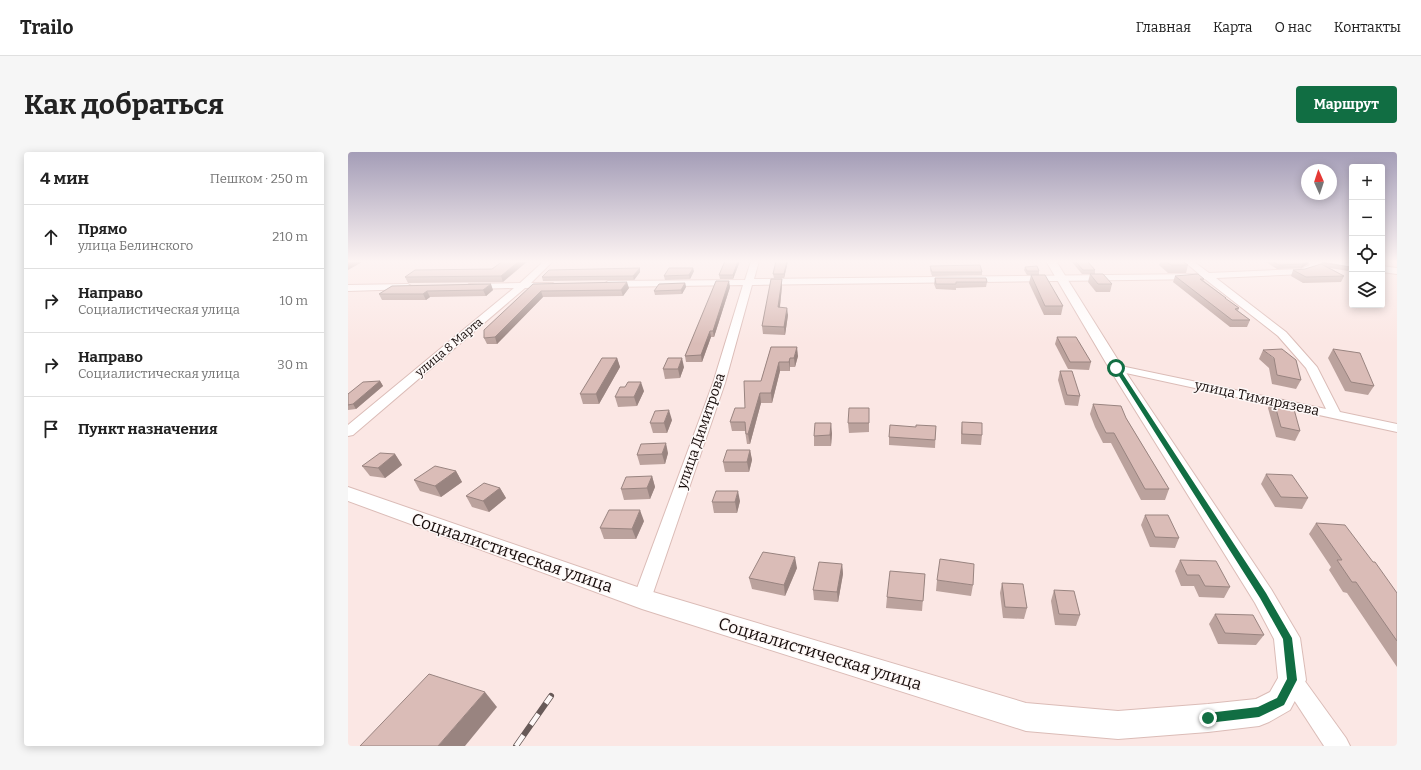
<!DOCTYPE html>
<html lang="ru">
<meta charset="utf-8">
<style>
body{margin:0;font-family:Bitter,serif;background:#f6f6f6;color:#222}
.controls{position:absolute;right:12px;top:12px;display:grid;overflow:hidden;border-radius:4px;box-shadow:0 2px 10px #0003}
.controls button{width:36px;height:36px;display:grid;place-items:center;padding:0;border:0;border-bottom:1px solid #e0e0e0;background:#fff;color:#222;font:20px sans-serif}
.compass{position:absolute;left:953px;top:12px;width:36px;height:36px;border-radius:50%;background:#fff;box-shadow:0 2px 10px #0003;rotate:357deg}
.stop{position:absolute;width:12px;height:12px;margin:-9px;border:3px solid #116e43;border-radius:50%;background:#fff}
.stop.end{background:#116e43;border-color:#fff;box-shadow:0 1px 4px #0008}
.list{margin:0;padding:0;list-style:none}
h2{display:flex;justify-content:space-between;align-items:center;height:52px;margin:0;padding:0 16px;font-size:17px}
h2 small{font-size:13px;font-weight:400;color:#767676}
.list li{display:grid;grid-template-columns:26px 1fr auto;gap:12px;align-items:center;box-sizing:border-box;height:64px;padding:0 16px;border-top:1px solid #e0e0e0}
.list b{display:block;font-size:15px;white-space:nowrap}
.list p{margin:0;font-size:13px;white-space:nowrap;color:#767676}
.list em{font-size:13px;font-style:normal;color:#767676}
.icon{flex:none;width:22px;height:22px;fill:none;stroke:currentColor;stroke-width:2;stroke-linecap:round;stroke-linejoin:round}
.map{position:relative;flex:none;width:1049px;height:594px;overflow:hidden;border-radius:4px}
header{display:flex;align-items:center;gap:24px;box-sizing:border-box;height:56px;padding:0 20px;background:#fff;border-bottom:1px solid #e0e0e0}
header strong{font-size:19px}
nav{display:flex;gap:22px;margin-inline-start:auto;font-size:14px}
.intro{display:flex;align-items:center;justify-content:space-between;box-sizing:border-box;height:96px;padding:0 24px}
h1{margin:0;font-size:28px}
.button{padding:10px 18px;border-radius:4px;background:#116e43;color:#fff;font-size:14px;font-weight:700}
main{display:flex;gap:24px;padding:0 24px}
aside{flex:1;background:#fff;border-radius:4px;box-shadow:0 2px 10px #0003}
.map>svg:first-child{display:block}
</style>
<header>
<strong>Trailo</strong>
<nav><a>Главная</a><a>Карта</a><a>О нас</a><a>Контакты</a></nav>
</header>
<div class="intro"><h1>Как добраться</h1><a class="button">Маршрут</a></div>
<main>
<aside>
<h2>4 мин<small>Пешком · 250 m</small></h2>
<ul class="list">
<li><svg class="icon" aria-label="ahead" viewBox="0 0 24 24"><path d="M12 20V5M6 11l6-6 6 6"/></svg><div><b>Прямо</b><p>улица Белинского</p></div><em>210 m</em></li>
<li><svg class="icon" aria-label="right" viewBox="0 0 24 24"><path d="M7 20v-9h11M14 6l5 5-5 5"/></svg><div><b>Направо</b><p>Социалистическая улица</p></div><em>10 m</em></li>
<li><svg class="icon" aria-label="right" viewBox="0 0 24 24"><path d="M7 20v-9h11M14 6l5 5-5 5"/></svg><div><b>Направо</b><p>Социалистическая улица</p></div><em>30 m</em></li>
<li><svg class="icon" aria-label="arrive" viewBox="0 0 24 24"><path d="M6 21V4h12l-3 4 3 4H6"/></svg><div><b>Пункт назначения</b></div></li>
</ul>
</aside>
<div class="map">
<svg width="1049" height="594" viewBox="0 0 1049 594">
<rect width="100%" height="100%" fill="#fbe7e4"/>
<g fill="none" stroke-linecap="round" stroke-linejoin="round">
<defs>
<g id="minor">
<path d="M196,109h9l-22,22h22l1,2 -1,2 -28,1 -172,147 -5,1v-11l166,-137 -42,1 -3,-1 -1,-2 1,-2 51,-1z"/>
<path d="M403,109h8l-5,18 445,-5 -15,-13h9l16,12 92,-4 9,-4 -3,-4h22l23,2v6l-33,-5 -1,4 -16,6 -86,4 70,54 31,35 23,45 57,12v8l-285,-62 -2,-2 2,-2 4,-1 210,44 -20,-41 -28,-32 -73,-57 -453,6 -27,98 -74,216 -2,5 -7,3 -7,-3 -2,-5 80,-216 30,-98 -135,2 -4,-3 4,-3 137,-1z"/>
<path d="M1034,114l15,2v6l-15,-2z"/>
<path d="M60,132l5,3 -2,2 -63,2v-6z"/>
<path d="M944,518l7,3 47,65 4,8h-26l-43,-66 4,-7z"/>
</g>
<path id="tertiary" d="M698,109h10l67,107 148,221 29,49 6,42 -16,30 -21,12 -10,4 -51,6 -90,7 -92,-8 -384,-122 -294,-108v-14l295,102 383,114 92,8 90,-7 48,-5 14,-7 8,-14 -4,-39 -19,-36 -146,-235z"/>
</defs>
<!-- minor casing -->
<use href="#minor" stroke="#dbbcb7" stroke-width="2"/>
<!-- tertiary casing -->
<use href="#tertiary" stroke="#dbbcb7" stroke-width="2"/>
<!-- minor -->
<use href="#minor" fill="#fff" fill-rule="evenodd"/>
<!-- tertiary -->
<use href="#tertiary" fill="#fff" fill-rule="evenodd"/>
<defs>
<path id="rail" d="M168,594l35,-50"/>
</defs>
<!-- rail casing -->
<use href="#rail" stroke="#685a58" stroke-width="6"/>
<!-- rail -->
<use href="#rail" stroke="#fef8f7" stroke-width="4.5" stroke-dasharray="13" stroke-linecap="butt"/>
</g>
<!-- wall -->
<g fill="#bba29d">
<path d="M155,109v21l-95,1 -3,-6 87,-8z"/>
<path d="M377,109h15l-7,18h-13l-1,-4z"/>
<path d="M440,109l-4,17h-10l-1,-4z"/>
<path d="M723,109h16l8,9v4h-13z"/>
<path d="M813,109h21l6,4 -2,8h-18l-9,-8z"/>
<path d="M919,109h42l-1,3 -7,4 -24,1 -11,-7z"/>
<path d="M974,110l28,5 -2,4 -18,-3 14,8 -3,6 -38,1 -12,-7 2,-6 12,-1 16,-5z"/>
<path d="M582,114l52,6v3l-50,1 -2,-6z"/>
<path d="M677,115l14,4v4h-12l-3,-5z"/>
<path d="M346,119l-4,8 -25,1 -1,-4z"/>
<path d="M292,120l-6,8 -91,1 -1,-4z"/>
<path d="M742,122l22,10 -2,8h-14l-8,-10z"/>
<path d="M683,123l32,31 -2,9h-17l-15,-32z"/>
<path d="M827,124l29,3 -1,1 23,18v1l13,9 -1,3 12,9 -3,7h-17l-57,-45z"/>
<path d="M587,126l52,4 -1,5 -30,1v2l-20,-1 -2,-5z"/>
<path d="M434,127v7l-2,21 8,8 -3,20 -22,-1 -1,-8z"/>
<path d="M337,131l1,4 -4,7 -27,1 -1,-4z"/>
<path d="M185,132l96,4 -6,8 -80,1 -46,47h-10l-3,-6z"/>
<path d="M44,134l101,4 -7,6 -56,1 -4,3h-44l-3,-6z"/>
<path d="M382,135l-16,50h-3l-9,25h-16l-1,-6z"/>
<path d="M709,185l34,25 -2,8 -21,-1 -13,-25z"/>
<path d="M423,195l27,9 -3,11h-5v4h-10l-8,32h-11l-11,41h-3l-2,-13h-13l-2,-9 15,-14 16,-27z"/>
<path d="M985,197l41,37 -6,9 -23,-4 -17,-33z"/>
<path d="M915,198l38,30 -5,9 -24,-5 -3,-16 -10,-9z"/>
<path d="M269,206l3,9 -21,37h-16l-3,-10z"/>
<path d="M336,215l-4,11 -15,1 -2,-10z"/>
<path d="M712,219l20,25 -2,10 -13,-1 -7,-25z"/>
<path d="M32,229l3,5 -27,23 -8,1v-16z"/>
<path d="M277,235l19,4 -7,15 -19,1 -3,-10z"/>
<path d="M925,246l27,33 -5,10 -19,-4 -8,-29z"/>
<path d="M745,252l33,14 43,71 -4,11h-24l-30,-57h-8l-8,-16 -5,-13z"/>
<path d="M521,256v24l-20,1 -1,-10z"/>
<path d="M324,268l-5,13h-14l-3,-10z"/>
<path d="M614,270l20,13 -1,10 -20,-1v-12z"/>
<path d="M588,274l-1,22 -46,-3v-8l27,-10z"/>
<path d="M484,281l-1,13h-17v-10z"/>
<path d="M402,298l2,10 -3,12h-24l-2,-10z"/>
<path d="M320,301l-3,11 -25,1 -3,-10z"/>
<path d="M47,302l7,11 -17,13 -15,-2 -8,-10z"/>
<path d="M108,319l6,11 -21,15 -21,-6 -6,-11z"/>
<path d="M918,322l42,24 -6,11 -27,-2 -14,-23z"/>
<path d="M304,324l3,11 -5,12 -26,1 -3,-11z"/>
<path d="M152,336l6,10 -17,14 -17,-5 -6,-11z"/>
<path d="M392,349l-3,12h-23l-2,-11z"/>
<path d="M797,363l34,23 -4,10 -25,-1 -9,-22z"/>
<path d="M296,369l-8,18h-32l-4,-11z"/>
<path d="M968,371l57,39 24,31v74l-50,-74 -4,-1 -14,-22 2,-3 -22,-33z"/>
<path d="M832,408l50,27 -6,11 -25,-1 -5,-11h-13l-6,-15z"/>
<path d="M494,412l1,10 -5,28 -24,-2 -1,-10z"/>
<path d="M449,416l-12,28 -33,-7 -3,-11z"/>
<path d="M577,422l-3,37 -36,-3 1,-11z"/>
<path d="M589,428l36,5 -2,11 -35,-5z"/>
<path d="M654,431l25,25 -3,11 -21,-1 -3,-25z"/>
<path d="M706,438l26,25 -4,11 -21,-1 -4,-24z"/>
<path d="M867,462l49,21 -8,10 -38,-1 -9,-20z"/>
</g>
<!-- shaded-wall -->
<g fill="#998480">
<path d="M5,109h11l-16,9v-7z"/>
<path d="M171,109h9l-25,21 -2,-6z"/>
<path d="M390,109h2l-7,18v-4z"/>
<path d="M439,109h1l-4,17v-4z"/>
<path d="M961,109l-1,3 -7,4 1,-4z"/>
<path d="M292,116v4l-6,8 -1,-4z"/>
<path d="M345,116l1,3 -4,8 -1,-4z"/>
<path d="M434,127v7l-3,28 -1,-7z"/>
<path d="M381,129l1,6 -16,50 -1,-6z"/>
<path d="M279,130l2,6 -6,8 -2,-6z"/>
<path d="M337,131l1,4 -4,7 -1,-4z"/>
<path d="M143,132l2,6 -7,6 -3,-6z"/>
<path d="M79,139l3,6 -4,3 -3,-6z"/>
<path d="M193,139l2,6 -46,47 -2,-7z"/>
<path d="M439,156l1,7 -3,20 -1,-8z"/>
<path d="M362,179l1,6 -9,25 -1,-7z"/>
<path d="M449,195l1,9 -3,11 -1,-9z"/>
<path d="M269,206l3,9 -21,37 -3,-10z"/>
<path d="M334,206l2,9 -4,11 -2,-9z"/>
<path d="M442,206v13l-1,-9z"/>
<path d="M431,210l1,9 -8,32 -1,-10z"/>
<path d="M32,229l3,5 -27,23 -3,-5z"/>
<path d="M293,230l3,9 -7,15 -3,-9z"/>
<path d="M412,241l1,10 -11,41 -2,-10z"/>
<path d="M321,258l3,10 -5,13 -3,-10z"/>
<path d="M483,271l1,10 -1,13 -1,-11z"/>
<path d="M318,291l2,10 -3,11 -3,-10z"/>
<path d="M402,298l2,10 -3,12 -2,-10z"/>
<path d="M47,302l7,11 -17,13 -7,-10z"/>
<path d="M108,319l6,11 -21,15 -6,-11z"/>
<path d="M304,324l3,11 -5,12 -3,-11z"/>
<path d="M152,336l6,10 -17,14 -6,-11z"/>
<path d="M390,339l2,10 -3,12 -2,-11z"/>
<path d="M292,358l4,11 -8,18 -4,-10z"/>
<path d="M447,405l2,11 -12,28 -1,-11z"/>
<path d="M494,412l1,10 -5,28 -1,-10z"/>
<path d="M137,540l12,15 -32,39h-27z"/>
</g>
<!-- building -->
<g fill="#dabcb7" stroke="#998480">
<path d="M0,109h5l-5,2z"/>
<path d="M155,109h16l-18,15 -96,1 10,-7 77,-1z"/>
<path d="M377,109h13l-5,14h-14z"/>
<path d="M428,109h11l-3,13h-11z"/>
<path d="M727,109h12l8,9h-12z"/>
<path d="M817,109h17l6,4h-17z"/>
<path d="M924,109h37l-7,3 -23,1z"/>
<path d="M974,110l28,5 -28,-4z"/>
<path d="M973,112l23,12 -38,1 -13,-7 12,-1z"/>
<path d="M632,113l2,7h-50l-2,-6z"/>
<path d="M689,114l2,5h-12l-2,-4z"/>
<path d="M292,116l-7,8 -91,1 7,-7z"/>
<path d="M321,116h24l-4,7 -25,1z"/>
<path d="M742,122h13l9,10h-14z"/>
<path d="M850,122l6,5h-4l26,19h-1l14,10 -4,1 15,11h-18l-57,-44z"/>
<path d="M683,123h14l18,31h-18z"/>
<path d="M587,126h51l1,4h-31v2h-20z"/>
<path d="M423,127h11l-4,28 9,1 -3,19 -22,-1z"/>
<path d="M368,129h13l-16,50h-3l-9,24 -16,1z"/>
<path d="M279,130l-6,8 -80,1 -46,46 -11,1v-8l49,-46z"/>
<path d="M337,131l-4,7 -27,1 5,-7z"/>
<path d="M143,132l-8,6 -56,1 -4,3h-44l13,-8z"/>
<path d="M709,185h19l15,25h-21z"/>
<path d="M423,195h26l-3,11h-4l-1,4h-10l-8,31h-11l-12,41h-2l-1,-12h-15l5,-14h10l-1,-27h17z"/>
<path d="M934,197l14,11 5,20 -24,-5 -3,-17 -11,-8z"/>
<path d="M985,197l27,4 14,33 -23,-4z"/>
<path d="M254,206h15l-21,36h-16z"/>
<path d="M320,206h14l-4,11h-15z"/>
<path d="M712,219h12l8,25 -13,-1z"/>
<path d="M32,229l-27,23 -5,1v-11l15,-12z"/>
<path d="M280,230h13l-7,15h-19l5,-10h5z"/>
<path d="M925,246l19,4 8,29 -19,-4z"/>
<path d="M745,252l28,2 5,12 43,71h-24l-31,-56h-8l-8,-16z"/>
<path d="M501,256h20v15h-21z"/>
<path d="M321,258l-5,13h-14l5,-12z"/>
<path d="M614,270l20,1v12l-20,-1z"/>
<path d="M467,271h16l-1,12 -16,1z"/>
<path d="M542,273l26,2v-2l20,1 -1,14 -46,-3z"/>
<path d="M318,291l-4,11 -25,1 4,-11z"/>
<path d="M379,298h23l-3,12h-24z"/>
<path d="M32,301l15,1 -17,14 -16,-2z"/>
<path d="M87,314l21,5 -21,15 -21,-6z"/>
<path d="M918,322l26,1 16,23 -27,-1z"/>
<path d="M304,324l-5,12 -26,1 5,-12z"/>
<path d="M136,331l16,5 -17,13 -17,-5z"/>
<path d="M368,339h22l-3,11h-23z"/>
<path d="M261,358h31l-8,19 -32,-1z"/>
<path d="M797,363h23l11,23 -24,-1z"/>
<path d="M968,371l29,2 28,37h2l22,31v48l-41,-59h-4l-15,-22h5z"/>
<path d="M415,400l32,5 -11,28 -35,-7z"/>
<path d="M592,407l34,5 -1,21 -36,-5z"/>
<path d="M832,408l36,1 14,26 -25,-1 -6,-11h-12z"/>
<path d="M471,410l23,2 -5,28 -24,-2z"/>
<path d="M542,419l35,3 -2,27 -36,-4z"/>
<path d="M654,431l21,1 4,24 -22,-1z"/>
<path d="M706,438l20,1 6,24 -21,-1z"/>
<path d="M867,462l38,1 11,20 -39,-2z"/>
<path d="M81,522l56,18 -47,54h-78z"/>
</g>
<!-- sky -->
<linearGradient id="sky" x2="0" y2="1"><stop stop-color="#a49db7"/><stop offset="0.57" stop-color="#fdf4f3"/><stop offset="1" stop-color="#fdf4f3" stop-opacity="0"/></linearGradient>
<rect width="1049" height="192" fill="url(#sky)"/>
<!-- route -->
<path fill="#116e43" d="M768,214l3,2 147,225 26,45 5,42 -13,25 -25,12 -51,6 -3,-1 -2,-4 2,-3 3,-2 50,-6 19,-9 10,-19 -4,-40 -23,-41 -146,-230z"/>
<g text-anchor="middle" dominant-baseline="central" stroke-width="3" stroke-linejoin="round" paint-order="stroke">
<!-- far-street labels -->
<g font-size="12" fill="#170d0b" stroke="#fef8f7">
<text transform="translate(101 195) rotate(-40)">улица 8 Марта</text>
</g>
<!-- street labels -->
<g font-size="14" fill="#170d0b" stroke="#fef8f7">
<text transform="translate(909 246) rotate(12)">улица Тимирязева</text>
<text transform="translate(353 279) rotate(-71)">улица Димитрова</text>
</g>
<!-- near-street labels -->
<g font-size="17" fill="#170d0b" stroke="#fef8f7">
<text transform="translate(164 401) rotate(19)">Социалистическая улица</text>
<text transform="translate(472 502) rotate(17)">Социалистическая улица</text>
</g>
</g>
</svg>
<div class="controls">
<button>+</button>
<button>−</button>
<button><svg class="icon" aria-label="locate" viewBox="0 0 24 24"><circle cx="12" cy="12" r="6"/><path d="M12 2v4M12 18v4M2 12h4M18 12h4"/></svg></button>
<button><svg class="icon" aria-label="layers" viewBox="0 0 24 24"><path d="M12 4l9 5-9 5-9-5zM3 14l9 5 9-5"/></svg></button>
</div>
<svg class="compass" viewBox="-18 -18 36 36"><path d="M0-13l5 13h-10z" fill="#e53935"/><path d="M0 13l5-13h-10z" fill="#767676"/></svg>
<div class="stop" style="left:768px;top:216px"></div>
<div class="stop end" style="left:860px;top:566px"></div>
</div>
</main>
